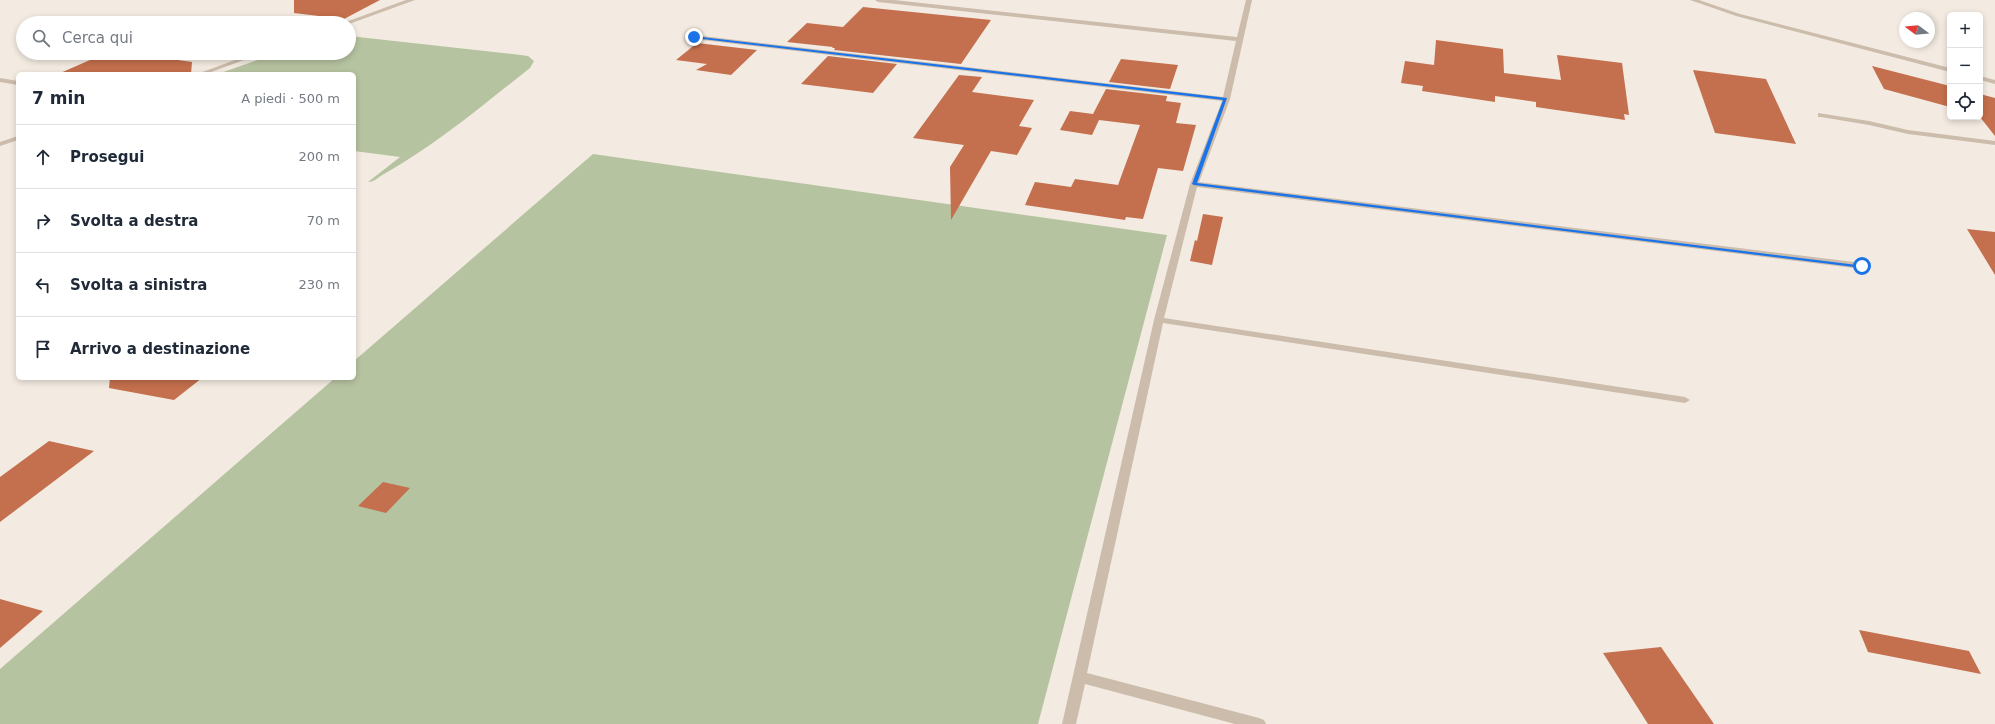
<!DOCTYPE html>
<html lang="it">
<meta charset="utf-8">
<style>
body{margin:0;font-family:"DejaVu Sans",sans-serif;background:#f2f2f3;color:#1f2937}
.controls{position:absolute;right:12px;top:12px;display:grid;overflow:hidden;border-radius:6px;box-shadow:0 2px 6px #0003}
.controls button{width:36px;height:36px;display:grid;place-items:center;padding:0;border:0;border-bottom:1px solid #e0e1e3;background:#fff;color:#1f2937;font:20px sans-serif}
.compass{position:absolute;left:1899px;top:12px;width:36px;height:36px;border-radius:50%;background:#fff;box-shadow:0 2px 6px #0003;rotate:286deg}
.stop{position:absolute;width:12px;height:12px;margin:-9px;border:3px solid #1a73e8;border-radius:50%;background:#fff}
.stop.end{background:#1a73e8;border-color:#fff;box-shadow:0 1px 4px #0008}
.list{margin:0;padding:0;list-style:none}
h2{display:flex;justify-content:space-between;align-items:center;height:52px;margin:0;padding:0 16px;font-size:17px}
h2 small{font-size:13px;font-weight:400;color:#747a83}
.list li{display:grid;grid-template-columns:26px 1fr auto;gap:12px;align-items:center;box-sizing:border-box;height:64px;padding:0 16px;border-top:1px solid #e0e1e3}
.list b{display:block;font-size:15px;white-space:nowrap}
.list em{font-size:13px;font-style:normal;color:#747a83}
.icon{flex:none;width:22px;height:22px;fill:none;stroke:currentColor;stroke-width:2;stroke-linecap:round;stroke-linejoin:round}
.map{position:relative;flex:none;width:1995px;height:724px;overflow:hidden}
.search{position:absolute;background:#fff;box-shadow:0 2px 6px #0003;left:16px;top:16px;width:340px;height:44px;display:flex;align-items:center;gap:10px;box-sizing:border-box;padding:0 14px;border-radius:22px;color:#747a83;font-size:15px}
.panel{position:absolute;background:#fff;box-shadow:0 2px 6px #0003;left:16px;top:72px;width:340px;height:308px;border-radius:6px}
.map>svg:first-child{display:block}
</style>
<div class="map">
<svg width="1995" height="724" viewBox="0 0 1995 724">
<rect width="100%" height="100%" fill="#f3ebe1"/>
<!-- green -->
<g fill="#b6c3a0">
<path d="M349,36l172,19 7,1 6,5 -4,7c-47,37 -94,77 -146,106 -6,3 -9,8 -16,8l32,-25 -46,-6v-77h-136l59,-21h72z"/>
<path d="M593,154l574,81 -129,489h-1038v-55l335,-291h19v-17z"/>
</g>
<!-- building -->
<g fill="#c46f4d">
<path d="M294,0h86l-36,19 -50,-6z"/>
<path d="M863,7l69,7 59,6 -30,44 -127,-14 1,-2h-3l1,-1 -46,-5 20,-19 36,4z"/>
<path d="M1436,40l67,9 1,24 57,7 -4,-25 65,8 7,52 -5,-1 1,6 -89,-13v-5l-41,-6v6l-73,-11 1,-5 -22,-3 4,-22 29,4z"/>
<path d="M697,43l60,7 -26,25 -35,-5 11,-6 -31,-4z"/>
<path d="M106,53h22l64,9 -1,12h-133z"/>
<path d="M828,56l69,8 -24,29 -72,-9z"/>
<path d="M1121,59l57,6 -8,24 -61,-7z"/>
<path d="M1872,66l78,20v21l-66,-18z"/>
<path d="M1693,70l73,9 30,65 -81,-11z"/>
<path d="M959,75l23,2 -10,15 62,8 -15,26 13,2 -15,27 -26,-4 -40,69 -1,-53 14,-22 -51,-7z"/>
<path d="M1106,89l61,7 -1,5 15,2 -5,20 20,2 -13,46 -25,-3 -15,51 -17,-2 -1,3 -100,-15 10,-23 36,5 4,-8 43,6 22,-60 -41,-5 -7,15 -32,-5 10,-19 23,3z"/>
<path d="M1980,94l15,4v38l-15,-19z"/>
<path d="M1203,214l20,3 -11,48 -22,-4 5,-21 2,1z"/>
<path d="M1967,229l28,3v43z"/>
<path d="M110,378h92l-28,22 -65,-12z"/>
<path d="M49,441l45,10 -94,71v-45z"/>
<path d="M383,482l27,6 -24,25 -28,-7z"/>
<path d="M0,599l43,12 -43,37z"/>
<path d="M1859,630l110,21 12,23 -113,-22z"/>
<path d="M1661,647l53,77h-66l-45,-71z"/>
</g>
<g fill="none" stroke-linecap="round" stroke-linejoin="round">
<!-- minor -->
<g fill="#ccbcac" fill-rule="evenodd">
<path d="M406,0h9l-66,24 -6,-1z"/>
<path d="M875,0h19l343,37 9,-37h6l-22,99 -31,83 663,81 4,3 -4,3 -665,-82 -33,131 521,79 5,3 -5,3 -522,-80 -76,350 172,45 5,2 2,4h-31l-150,-40 -9,40h-14l92,-404 36,-136 32,-83 -528,-62 -3,-2 3,-2 529,62 13,-56 -358,-39z"/>
<path d="M1690,0h9l41,14 210,54v4l-214,-56z"/>
<path d="M254,53h9l-57,21h-9z"/>
<path d="M1980,76l15,4v4l-15,-4z"/>
<path d="M0,78l18,3v4l-18,-3z"/>
<path d="M1818,113l51,8 39,9 87,11v4l-87,-11 -39,-9 -48,-8h-3z"/>
<path d="M18,136v4l-18,6v-4z"/>
</g>
</g>
<!-- route -->
<path fill="#1a73e8" d="M693,36l534,62 -30,85 668,83 -3,2 -668,-83 -2,-1 31,-84 -529,-62z"/>
</svg>
<div class="controls">
<button>+</button>
<button>−</button>
<button><svg class="icon" aria-label="locate" viewBox="0 0 24 24"><circle cx="12" cy="12" r="6"/><path d="M12 2v4M12 18v4M2 12h4M18 12h4"/></svg></button>
</div>
<svg class="compass" viewBox="-18 -18 36 36"><path d="M0-13l5 13h-10z" fill="#e53935"/><path d="M0 13l5-13h-10z" fill="#747a83"/></svg>
<div class="stop" style="left:1862px;top:266px"></div>
<div class="stop end" style="left:694px;top:37px"></div>
<div class="search"><svg class="icon" aria-label="search" viewBox="0 0 24 24"><circle cx="10" cy="10" r="6"/><path d="M15 15l6 6"/></svg>Cerca qui</div>
<section class="panel">
<h2>7 min<small>A piedi · 500 m</small></h2>
<ul class="list">
<li><svg class="icon" aria-label="ahead" viewBox="0 0 24 24"><path d="M12 20V5M6 11l6-6 6 6"/></svg><div><b>Prosegui</b></div><em>200 m</em></li>
<li><svg class="icon" aria-label="right" viewBox="0 0 24 24"><path d="M7 20v-9h11M14 6l5 5-5 5"/></svg><div><b>Svolta a destra</b></div><em>70 m</em></li>
<li><svg class="icon" aria-label="left" viewBox="0 0 24 24"><path d="M17 20v-9H6M10 6l-5 5 5 5"/></svg><div><b>Svolta a sinistra</b></div><em>230 m</em></li>
<li><svg class="icon" aria-label="arrive" viewBox="0 0 24 24"><path d="M6 21V4h12l-3 4 3 4H6"/></svg><div><b>Arrivo a destinazione</b></div></li>
</ul>
</section>
</div>
